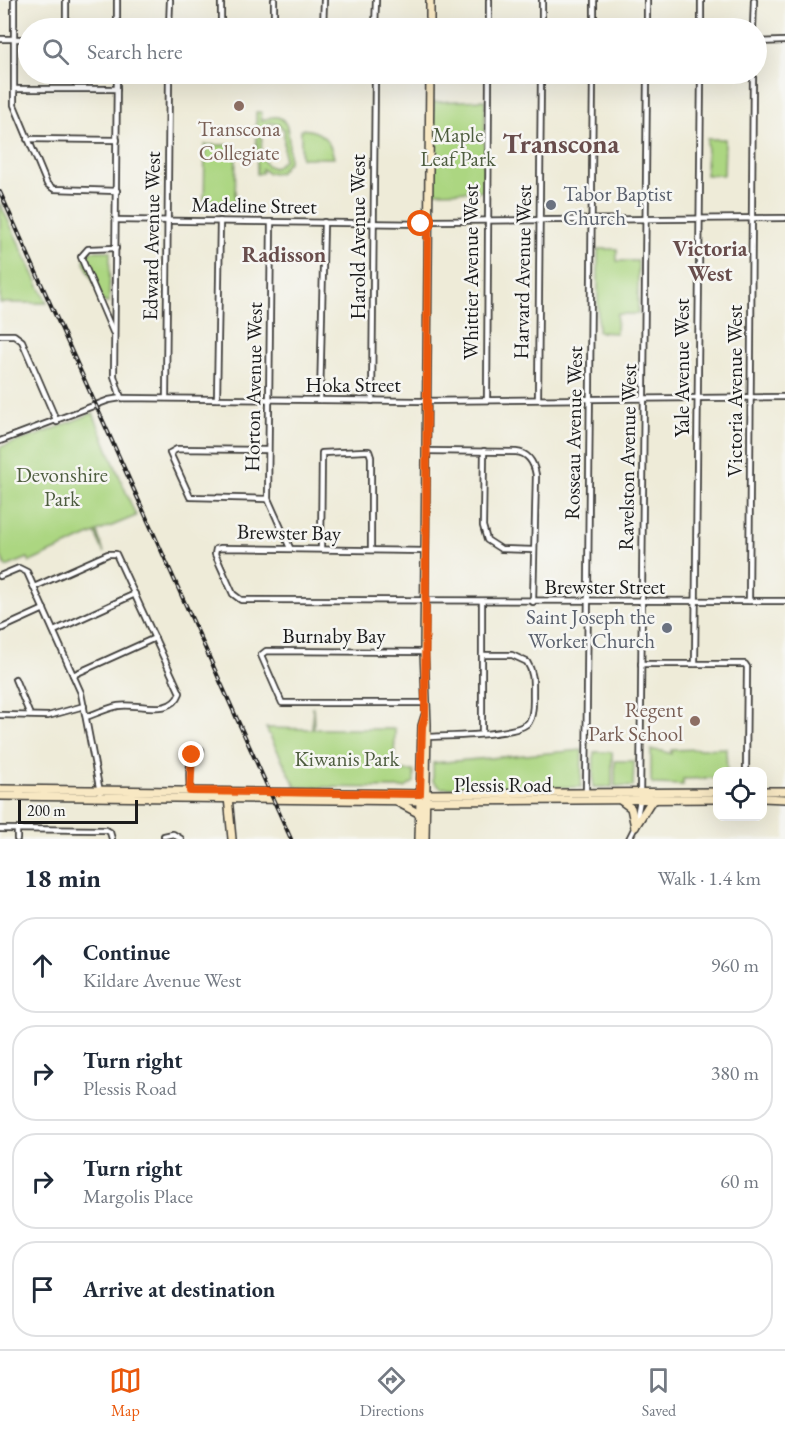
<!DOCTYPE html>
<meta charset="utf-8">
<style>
body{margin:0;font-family:"EB Garamond",serif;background:#f6f6f7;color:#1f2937}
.controls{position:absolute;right:18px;bottom:18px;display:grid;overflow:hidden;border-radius:12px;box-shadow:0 6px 24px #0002}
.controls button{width:54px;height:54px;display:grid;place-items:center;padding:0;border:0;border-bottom:2px solid #e0e1e3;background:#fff;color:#1f2937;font:30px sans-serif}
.scale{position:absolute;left:18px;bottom:15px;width:120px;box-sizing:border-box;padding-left:6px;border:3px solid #1c1c1c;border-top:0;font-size:16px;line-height:21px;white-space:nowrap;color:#1c1c1c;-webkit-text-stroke:4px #f6f6f2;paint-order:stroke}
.stop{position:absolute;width:18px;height:18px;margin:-14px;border:4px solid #ea580c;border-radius:50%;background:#fff}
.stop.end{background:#ea580c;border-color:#fff;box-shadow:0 2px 6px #0008}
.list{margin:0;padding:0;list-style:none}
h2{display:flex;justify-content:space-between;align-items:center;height:78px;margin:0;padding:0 24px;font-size:26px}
h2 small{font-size:20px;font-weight:400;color:#747a83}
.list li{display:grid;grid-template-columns:39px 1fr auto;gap:18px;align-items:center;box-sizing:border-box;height:96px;margin:0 12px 12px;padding:0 12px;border:2px solid #e0e1e3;border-radius:24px}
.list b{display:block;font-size:22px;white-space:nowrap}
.list p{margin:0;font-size:20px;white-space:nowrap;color:#747a83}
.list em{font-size:20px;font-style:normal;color:#747a83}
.icon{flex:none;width:33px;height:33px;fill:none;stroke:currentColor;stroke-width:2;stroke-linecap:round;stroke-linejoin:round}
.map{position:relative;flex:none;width:785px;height:839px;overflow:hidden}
.search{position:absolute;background:#fff;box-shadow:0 6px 24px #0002;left:18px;right:18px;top:18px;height:66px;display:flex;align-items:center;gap:15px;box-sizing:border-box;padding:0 21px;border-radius:33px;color:#747a83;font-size:22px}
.sheet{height:510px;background:#fff}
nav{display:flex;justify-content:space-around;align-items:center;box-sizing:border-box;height:84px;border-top:2px solid #e0e1e3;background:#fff;font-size:16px;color:#747a83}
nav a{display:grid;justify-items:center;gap:3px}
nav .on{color:#ea580c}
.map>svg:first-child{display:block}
</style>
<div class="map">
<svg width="785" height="839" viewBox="0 0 785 839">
<rect width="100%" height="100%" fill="#f6f6f2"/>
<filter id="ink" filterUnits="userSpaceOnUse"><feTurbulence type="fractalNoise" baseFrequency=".0167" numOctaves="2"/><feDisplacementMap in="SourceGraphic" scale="12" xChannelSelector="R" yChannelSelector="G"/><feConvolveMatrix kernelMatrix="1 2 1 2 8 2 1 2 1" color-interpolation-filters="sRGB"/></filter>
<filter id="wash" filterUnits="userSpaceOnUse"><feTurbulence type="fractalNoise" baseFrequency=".008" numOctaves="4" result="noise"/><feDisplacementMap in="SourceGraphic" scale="24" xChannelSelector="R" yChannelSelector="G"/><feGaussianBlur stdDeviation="1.35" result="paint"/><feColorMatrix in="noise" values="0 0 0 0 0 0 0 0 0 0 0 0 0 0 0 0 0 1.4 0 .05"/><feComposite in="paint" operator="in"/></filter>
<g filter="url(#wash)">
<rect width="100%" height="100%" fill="#eeebd8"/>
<!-- green -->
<g fill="#acd681" stroke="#64794e" stroke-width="1.5" fill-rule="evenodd">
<path d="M485,100l-1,91 -52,1 1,-90z"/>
<path d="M256,112h5l1,9c31,-17 27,22 27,40l-10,12h-11l-6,-4v4l-5,1zM270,123l8,1 6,6v30l-10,8c-17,-3 -12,-24 -12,-38z"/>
<path d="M301,129c20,1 29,10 33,29h-33z"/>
<path d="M707,139h18l-1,36h-18z"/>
<path d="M205,145h31l-1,62h-31z"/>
<path d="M0,203l47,100h-47z"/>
<path d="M598,249h19v12h21v53h-21l-1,19 -18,-1z"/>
<path d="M90,251h20l-1,52 -6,-1 -19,-40 1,-7z"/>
<path d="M93,413l43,103 -39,16 7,21 -9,-20 -65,29 -2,-4 -22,9 -6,-13v-107l41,-13z"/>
<path d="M313,706l1,23h81l-1,42h20v11l-9,6 -109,-1 -30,-59 46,1z"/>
<path d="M726,748l1,23 -9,1 -1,6 -34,1v6l-30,-1 -2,-3v-31l12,1 8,3v-4z"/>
<path d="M582,750l-1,37 -140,1 -8,-7v-18z"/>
<path d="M594,752h18v35h-19z"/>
<path d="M615,761h19l-1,26 -18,-1z"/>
</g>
</g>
<g filter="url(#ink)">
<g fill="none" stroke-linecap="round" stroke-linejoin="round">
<defs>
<g id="street">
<path d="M14,0v105l33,79 7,5 63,2"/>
<path d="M66,28v-28"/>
<path d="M117,28v-28"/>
<path d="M169,28l1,-28"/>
<path d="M221,28v-28"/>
<path d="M274,28v-28"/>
<path d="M323,28l1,-28"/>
<path d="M375,28l1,-28"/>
<path d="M489,28v-28"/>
<path d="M542,28v-28"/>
<path d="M594,28v-28"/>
<path d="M647,28v-28"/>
<path d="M701,28v-28"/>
<path d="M753,28l1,-28"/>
<path d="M0,39h28"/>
<path d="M756,42l29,-1"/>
<path d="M117,74l-3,302 7,22"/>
<path d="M14,89h103"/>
<path d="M27,139l90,1"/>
<path d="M116,220l312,4"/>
<path d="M429,221l356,-3"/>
<path d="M271,222l-3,277 22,49"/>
<path d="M113,332l-32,-75 7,-8 28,-1"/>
<path d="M0,335h14l8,6 35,81"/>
<path d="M166,398l3,-324"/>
<path d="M217,399l3,-178"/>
<path d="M487,399l2,-325"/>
<path d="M538,399l3,-325"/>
<path d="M320,400l4,-178"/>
<path d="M372,401l3,-327"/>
<path d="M0,441l109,-41 12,-2 298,3 366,-4"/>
<path d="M426,451l90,1c13,1 18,11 20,23l-3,127"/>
<path d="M484,451l-1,75 4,14 14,9 33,1"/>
<path d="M268,499l-78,-2 -20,-44 7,-4 91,1"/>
<path d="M321,549l1,-96 43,-2h4l2,6v93"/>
<path d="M426,551l-205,-3 -5,1 -1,5 18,40 8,6 544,1"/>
<path d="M0,576l19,-8 8,4 54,121 19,99"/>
<path d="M34,587l74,-33h8l64,139c-9,25 -43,9 -62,13 -10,2 -21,7 -32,11"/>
<path d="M749,601l4,-527"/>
<path d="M0,629l44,-20"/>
<path d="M54,631l81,-37"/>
<path d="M424,652l-158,-1 -5,4 21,48h143"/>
<path d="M641,664h104l2,3 -1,105"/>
<path d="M695,664l6,-590"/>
<path d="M73,675l82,-37"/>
<path d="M15,679l15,36"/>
<path d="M0,715l48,1 36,-10"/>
<path d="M482,733v-132"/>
<path d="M427,737c20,-1 91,-1 102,-15 5,-8 4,-20 4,-28 0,-12 1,-21 -6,-32l-15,-7h-30"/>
<path d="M586,792l7,-718"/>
<path d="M190,793c0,-14 -5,-37 11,-43"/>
<path d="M0,829l106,1 4,2 2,7"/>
<path d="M164,836l9,-2 8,5"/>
<path d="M17,839v-9"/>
<path d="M629,839l6,-12 5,-27 7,-726"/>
</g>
<g id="secondary">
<path d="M430,28v-28"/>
<path d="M0,789l426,5 292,-2"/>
<path d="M762,791h23"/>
<path d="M0,796l426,5 292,-2"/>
<path d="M228,797l4,42"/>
<path d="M762,798l23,1"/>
<path d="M620,800l11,8 4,19"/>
<path d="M399,803l21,11"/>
<path d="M635,827l15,-24 5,-3"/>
<path d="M419,839l3,-113 3,-10"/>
<path d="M425,839l2,-114 -3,-73 6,-578"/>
</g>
</defs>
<!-- street casing -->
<use href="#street" stroke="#3c3b38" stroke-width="8"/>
<!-- secondary casing -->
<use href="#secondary" stroke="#3c3b38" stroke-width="10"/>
<!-- street -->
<use href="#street" stroke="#fff" stroke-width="4.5"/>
<!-- secondary -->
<use href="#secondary" stroke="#f8e8c3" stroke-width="7"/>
<defs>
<path id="rail" d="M0,192l291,647"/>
</defs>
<!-- rail casing -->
<use href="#rail" stroke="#1c1c1c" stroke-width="4"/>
<!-- rail -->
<use href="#rail" stroke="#f6f6f2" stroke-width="1.5" stroke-dasharray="4.5" stroke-linecap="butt"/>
</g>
</g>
<g fill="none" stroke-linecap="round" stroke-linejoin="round" filter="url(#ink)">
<!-- route -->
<path stroke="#ea580c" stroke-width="8" d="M192,755l-2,36 230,3 2,-68 3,-10 3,-488v-4h-7"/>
</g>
<!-- markers -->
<g fill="#8d6e63" stroke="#f6f6f2" stroke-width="2">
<circle cx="239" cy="106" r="6"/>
<circle cx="695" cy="721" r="6"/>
</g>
<g fill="#6b7280" stroke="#f6f6f2" stroke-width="2">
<circle cx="551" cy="205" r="6"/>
<circle cx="667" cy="628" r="6"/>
</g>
<g text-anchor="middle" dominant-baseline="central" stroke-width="5" stroke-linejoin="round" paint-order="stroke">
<!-- education labels -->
<g font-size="21" fill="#785e54" stroke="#f6f6f2">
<text x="239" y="128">Transcona<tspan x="239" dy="24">Collegiate</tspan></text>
<text x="683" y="709" text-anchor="end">Regent<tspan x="683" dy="24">Park School</tspan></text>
</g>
<!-- park labels -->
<g font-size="21" fill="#4e5d3f" stroke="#f6f6f2">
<text x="458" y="134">Maple<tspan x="458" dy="24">Leaf Park</tspan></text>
<text x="62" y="474">Devonshire<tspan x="62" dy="24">Park</tspan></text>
<text x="347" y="758">Kiwanis Park</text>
</g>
<!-- worship labels -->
<g font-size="21" fill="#5b616d" stroke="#f6f6f2" text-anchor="start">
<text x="563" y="193">Tabor Baptist<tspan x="563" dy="24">Church</tspan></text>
<text x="655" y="616" text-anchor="end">Saint Joseph the<tspan x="655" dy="24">Worker Church</tspan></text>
</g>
<!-- street labels -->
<g font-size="21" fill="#1c1c1c" stroke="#f6f6f2">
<text transform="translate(254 205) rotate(1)">Madeline Street</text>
<text transform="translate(151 236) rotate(-89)">Edward Avenue West</text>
<text transform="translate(357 237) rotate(-90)">Harold Avenue West</text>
<text transform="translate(470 272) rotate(-90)">Whittier Avenue West</text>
<text transform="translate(522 272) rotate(-89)">Harvard Avenue West</text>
<text transform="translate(681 368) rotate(-90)">Yale Avenue West</text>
<text x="353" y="384">Hoka Street</text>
<text transform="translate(253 387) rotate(-89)">Horton Avenue West</text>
<text transform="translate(734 391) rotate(-90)">Victoria Avenue West</text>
<text transform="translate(573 433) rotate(-89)">Rosseau Avenue West</text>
<text transform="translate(627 457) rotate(-89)">Ravelston Avenue West</text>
<text transform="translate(289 532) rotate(1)">Brewster Bay</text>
<text x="605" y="586">Brewster Street</text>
<text x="334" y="635">Burnaby Bay</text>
<text x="503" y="784">Plessis Road</text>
</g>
<!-- neighbourhood labels -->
<g font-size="22" font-weight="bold" fill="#684d4c" stroke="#f6f6f2">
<text x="710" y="248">Victoria<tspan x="710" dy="25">West</tspan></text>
<text x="284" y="254">Radisson</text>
</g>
<!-- district labels -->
<g font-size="27" font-weight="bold" fill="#684d4c" stroke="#f6f6f2">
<text x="561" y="143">Transcona</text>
</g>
</g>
</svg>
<div class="controls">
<button><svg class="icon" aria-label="locate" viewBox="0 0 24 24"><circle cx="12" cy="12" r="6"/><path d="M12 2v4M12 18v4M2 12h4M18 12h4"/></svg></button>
</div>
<div class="scale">200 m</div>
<div class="stop" style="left:421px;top:224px"></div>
<div class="stop end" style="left:192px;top:755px"></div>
<div class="search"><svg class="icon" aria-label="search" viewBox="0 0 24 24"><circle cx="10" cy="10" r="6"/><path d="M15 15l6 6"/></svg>Search here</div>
</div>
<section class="sheet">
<h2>18 min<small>Walk · 1.4 km</small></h2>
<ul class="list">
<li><svg class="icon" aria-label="ahead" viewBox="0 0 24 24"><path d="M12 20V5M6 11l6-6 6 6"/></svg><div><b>Continue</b><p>Kildare Avenue West</p></div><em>960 m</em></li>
<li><svg class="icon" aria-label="right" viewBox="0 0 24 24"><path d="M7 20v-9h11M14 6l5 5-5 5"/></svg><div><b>Turn right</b><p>Plessis Road</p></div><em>380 m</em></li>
<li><svg class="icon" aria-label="right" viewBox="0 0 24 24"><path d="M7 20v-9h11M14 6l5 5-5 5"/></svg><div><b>Turn right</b><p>Margolis Place</p></div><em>60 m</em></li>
<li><svg class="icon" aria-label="arrive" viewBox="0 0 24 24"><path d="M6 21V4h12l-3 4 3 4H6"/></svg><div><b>Arrive at destination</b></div></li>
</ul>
</section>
<nav>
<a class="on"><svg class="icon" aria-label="map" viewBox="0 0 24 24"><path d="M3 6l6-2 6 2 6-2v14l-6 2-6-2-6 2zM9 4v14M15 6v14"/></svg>Map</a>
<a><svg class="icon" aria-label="directions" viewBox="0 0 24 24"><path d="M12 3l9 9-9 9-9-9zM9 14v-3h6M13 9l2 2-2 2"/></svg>Directions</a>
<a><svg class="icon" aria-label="saved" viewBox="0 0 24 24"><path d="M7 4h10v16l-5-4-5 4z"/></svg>Saved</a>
</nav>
